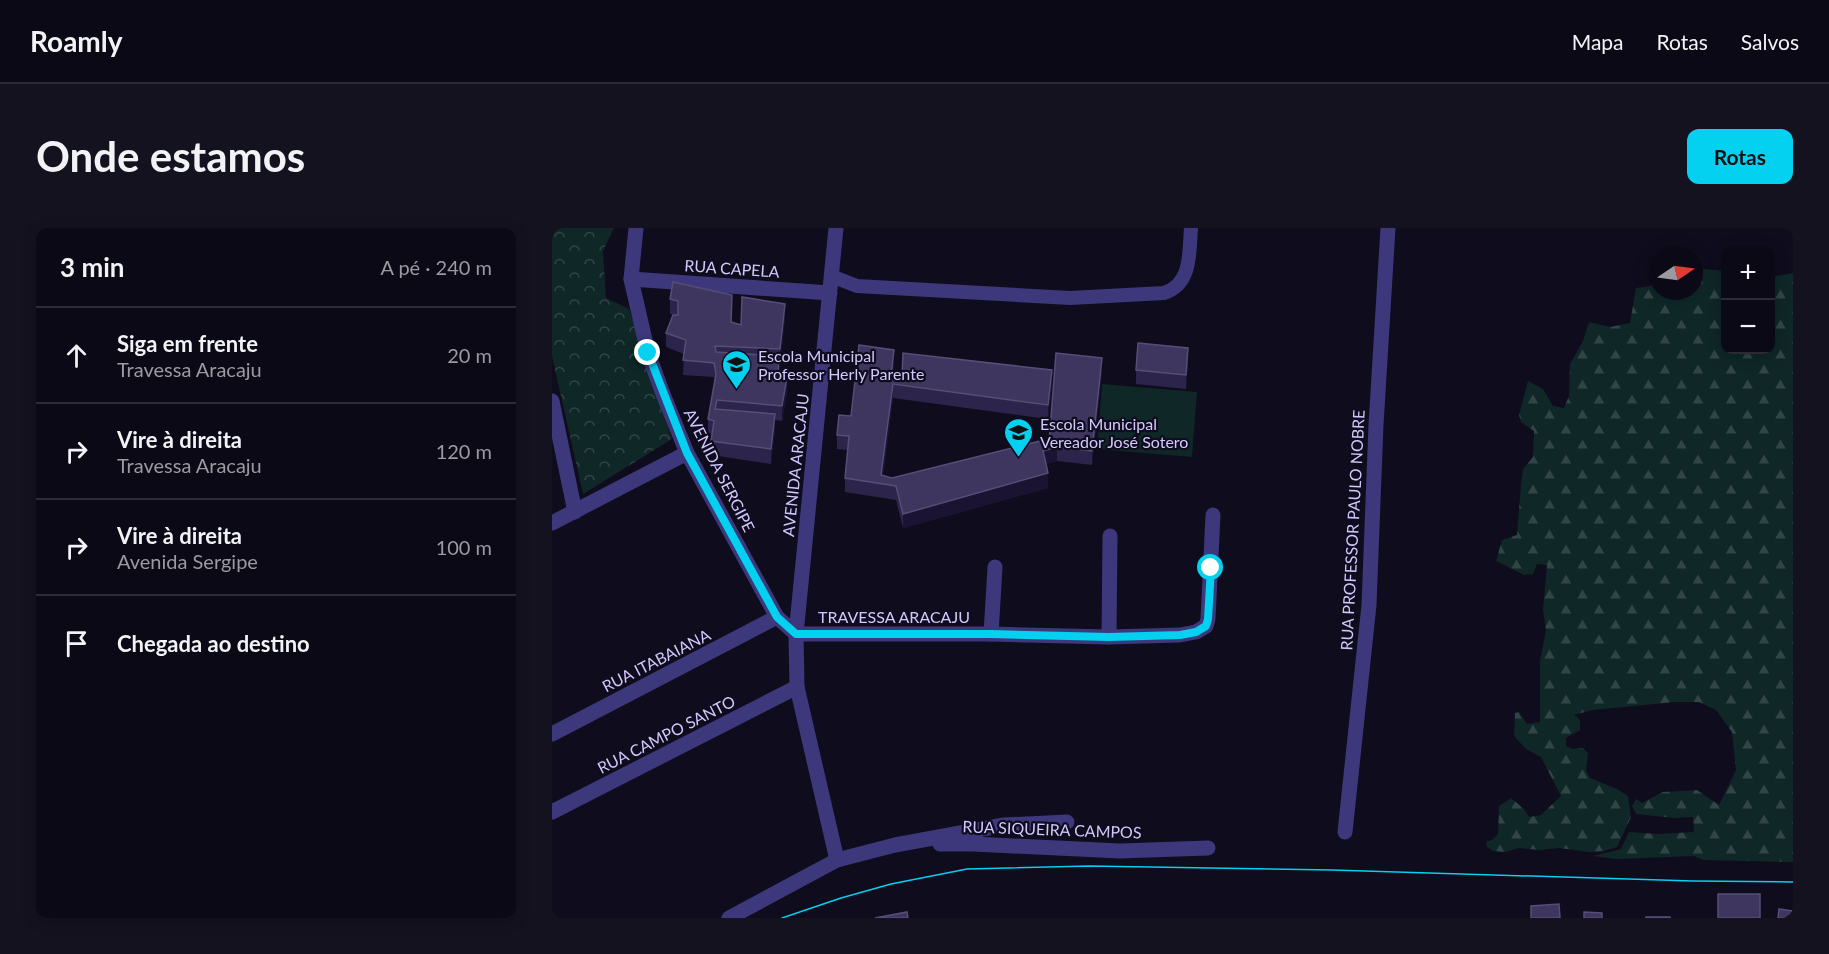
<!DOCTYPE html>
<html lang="pt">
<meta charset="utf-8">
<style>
body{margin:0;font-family:Lato,sans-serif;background:#14121f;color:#f1f3f6}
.controls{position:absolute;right:18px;top:18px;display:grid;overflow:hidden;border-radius:12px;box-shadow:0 3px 15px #0003}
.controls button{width:54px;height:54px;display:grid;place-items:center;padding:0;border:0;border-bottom:2px solid #2b2a35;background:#0b0916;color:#f1f3f6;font:30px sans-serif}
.compass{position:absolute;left:1097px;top:18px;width:54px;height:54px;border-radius:50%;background:#0b0916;box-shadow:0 3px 15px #0003;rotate:77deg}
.stop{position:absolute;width:18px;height:18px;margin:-14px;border:4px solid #04d0ef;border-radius:50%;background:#fff}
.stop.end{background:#04d0ef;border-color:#fff;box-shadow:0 2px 6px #0008}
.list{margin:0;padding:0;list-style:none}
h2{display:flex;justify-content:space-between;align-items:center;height:78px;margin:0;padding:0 24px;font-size:26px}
h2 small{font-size:20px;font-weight:400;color:#9a9aa1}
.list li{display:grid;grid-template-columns:39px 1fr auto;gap:18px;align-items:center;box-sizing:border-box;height:96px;padding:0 24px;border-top:2px solid #2b2a35}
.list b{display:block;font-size:22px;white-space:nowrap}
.list p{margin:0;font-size:20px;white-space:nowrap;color:#9a9aa1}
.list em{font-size:20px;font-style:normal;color:#9a9aa1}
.icon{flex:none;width:33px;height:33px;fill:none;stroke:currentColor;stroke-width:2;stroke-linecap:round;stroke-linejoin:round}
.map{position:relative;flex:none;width:1241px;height:690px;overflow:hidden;border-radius:12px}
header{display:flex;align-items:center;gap:36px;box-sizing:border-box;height:84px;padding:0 30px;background:#0b0916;border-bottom:2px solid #2b2a35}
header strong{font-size:28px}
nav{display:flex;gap:33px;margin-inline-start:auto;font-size:21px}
.intro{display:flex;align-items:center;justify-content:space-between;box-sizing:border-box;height:144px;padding:0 36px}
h1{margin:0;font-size:42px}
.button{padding:15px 27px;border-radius:12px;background:#04d0ef;color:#111;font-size:21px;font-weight:700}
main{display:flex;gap:36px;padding:0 36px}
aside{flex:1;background:#0b0916;border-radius:12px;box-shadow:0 3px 15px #0003}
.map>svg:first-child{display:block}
</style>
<header>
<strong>Roamly</strong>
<nav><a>Mapa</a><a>Rotas</a><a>Salvos</a></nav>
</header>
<div class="intro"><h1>Onde estamos</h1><a class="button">Rotas</a></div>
<main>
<aside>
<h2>3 min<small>A pé · 240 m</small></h2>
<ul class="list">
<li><svg class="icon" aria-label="ahead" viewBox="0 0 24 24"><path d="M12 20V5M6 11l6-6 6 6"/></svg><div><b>Siga em frente</b><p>Travessa Aracaju</p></div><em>20 m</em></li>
<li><svg class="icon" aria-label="right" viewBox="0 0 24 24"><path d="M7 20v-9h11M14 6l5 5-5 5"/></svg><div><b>Vire à direita</b><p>Travessa Aracaju</p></div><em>120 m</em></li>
<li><svg class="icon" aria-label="right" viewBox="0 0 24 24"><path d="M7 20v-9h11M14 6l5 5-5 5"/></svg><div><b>Vire à direita</b><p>Avenida Sergipe</p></div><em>100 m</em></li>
<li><svg class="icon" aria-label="arrive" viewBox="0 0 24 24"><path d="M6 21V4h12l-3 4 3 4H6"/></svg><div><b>Chegada ao destino</b></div></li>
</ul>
</aside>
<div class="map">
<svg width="1241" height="690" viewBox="0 0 1241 690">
<defs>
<pattern id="forest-firs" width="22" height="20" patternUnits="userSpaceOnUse" patternTransform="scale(1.5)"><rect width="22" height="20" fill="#0f2727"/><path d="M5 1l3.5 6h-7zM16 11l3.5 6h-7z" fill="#314547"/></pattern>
<pattern id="park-crowns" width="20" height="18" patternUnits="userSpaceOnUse" patternTransform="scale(1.5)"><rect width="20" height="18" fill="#0f2727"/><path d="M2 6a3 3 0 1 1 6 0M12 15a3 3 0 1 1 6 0" fill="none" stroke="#314547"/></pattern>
</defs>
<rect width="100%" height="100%" fill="#0f0c1d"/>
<!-- grass -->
<path fill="#0f2727" d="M550,156l95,8 -5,65 -95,-8z"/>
<!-- forest -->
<path fill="url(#forest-firs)" d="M1142,40l31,3 1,79h44l1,-73 22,-4v589l-90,-2 -9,-4 -78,3 -23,-3 28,-7 8,-17 28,2 37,-2 -1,-15 -19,1 -38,-4 -4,-8 4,-7 6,4 21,-11 34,-2 22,15 17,-35 -4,-38 -16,-22 -17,-8h-24l-83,8 -18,5 6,5v10l-14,8v8l6,3 11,-1 5,5 -2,17 4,8 27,11 11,7 3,21 -14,30 -13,4 -15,1 -30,-4 -20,2 -20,-2 -14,4 -12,-1 -6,-4 -1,-5 6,-2 6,-6 1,-28 12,-8 13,11 5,8 12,-2 20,-19 -20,-39 -15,-8 -12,-13 1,-23 4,-1 8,12 13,-2v-61l6,-31 -3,-20 4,-45 -10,-1 -4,10 -9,1 -28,-14 6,-21 15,-5 4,-51 2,-15 10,-12 1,-26 -13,-9 -2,-7 9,-34 15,8 10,17 11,2 5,-12 1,-32 13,-23 6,-19 21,5 20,-4 6,-35 14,-2 8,-5v10h36z"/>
<!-- park -->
<path fill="url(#park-crowns)" d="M0,0h62l-11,23 3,47 23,11 43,130 -89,55 -31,-138z"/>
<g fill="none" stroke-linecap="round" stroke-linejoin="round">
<!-- lane -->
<path stroke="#3c387b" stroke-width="14" d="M279,48l26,10 213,12 94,-5c28,-9 25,-40 27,-65"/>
<!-- street -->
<g stroke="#3c387b" stroke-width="15">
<path d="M84,0l-5,51 17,74 15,41 24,59 90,164 19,17"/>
<path d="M284,0l-40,406 1,53 40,173"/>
<path d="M79,51l199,14"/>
<path d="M0,173l23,111"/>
<path d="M0,295l135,-70"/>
<path d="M244,406h195l118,3 71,-2 16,-3 10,-6 2,-7 5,-104"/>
<path d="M439,406l4,-67"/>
<path d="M557,409l1,-101"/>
<path d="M0,506l225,-117"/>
<path d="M0,584l245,-125"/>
<path d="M793,604l24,-227 7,-180 12,-197"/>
<path d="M388,616h33l147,7 88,-3"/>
<path d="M177,690l108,-58 58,-15 109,-20 63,-3"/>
</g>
<!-- tram -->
<path stroke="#04d0ef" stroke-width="1.5" d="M230,690l59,-20 50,-14 76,-15 122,-3 243,4 361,11 100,1"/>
</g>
<!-- wall -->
<g fill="#2d244b">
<path d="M121,54l59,40 9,3 44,-7 -5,46 -1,-1v14l8,16 -5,28 -7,-1v9l-4,35 -60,-9 1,-21 -4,-1v-14l7,-38 -1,-4 -31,-2 1,-21 -18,-7v-14l10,-18 -6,-1v-15z"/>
<path d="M636,135l-2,26 -50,-5v-14z"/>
<path d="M342,136l-1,12 9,1 150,7 -4,35 -155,-21 -10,78 9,2 157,-36 53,-70 -10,93 -35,-4 -11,3 2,24 -145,40 -7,-28 -51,-8v-14l3,-28 -11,-1v-14l14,-19z"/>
</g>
<!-- shaded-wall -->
<g fill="#1a1331">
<path d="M233,76v14l-5,46v-15z"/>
<path d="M636,120v15l-2,26v-14z"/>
<path d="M342,122v14l-3,26v-14z"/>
<path d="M550,130v14l-10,93v-14z"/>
<path d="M500,142v14l-4,35v-14z"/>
<path d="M235,150v15l-5,28v-15z"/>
<path d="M341,156v14l-11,86 -1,-9z"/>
<path d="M223,186v15l-4,35v-15z"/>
<path d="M505,219v14l-14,4v-14z"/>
<path d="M496,245v15l-145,40v-14z"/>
</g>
<!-- building -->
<g fill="#3f365f" stroke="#564d78" stroke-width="1.5">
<path d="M121,54l59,13 -1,27 10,3 1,-28 43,7 -5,45 -65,-3 1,6 63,4 -1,21 9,1 -5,28 -65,-6 -2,9 60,5 -4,35 -60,-8 3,-20 -6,-2 8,-45 -2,-11 -31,-3 3,-20 -20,-7 7,-18h5v-14l-8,-2z"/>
<path d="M586,115l50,5 -2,27 -50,-5z"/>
<path d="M307,117l35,5 -3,26 11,1 1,-24 149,17 -4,35 -155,-21 -12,91 11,3 148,-37 1,3 8,-2 7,-89 46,5 -10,93 -35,-4 -14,4 5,22 -145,41 -7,-28 -51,-8 4,-42 -12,-1 2,-20 12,1z"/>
<rect x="1166" y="666" width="42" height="24"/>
<path d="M1007,676l1,14h-29v-12z"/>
<path d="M1227,681l14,2v7h-15z"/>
<path d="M355,684l1,6h-33z"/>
<path d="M1032,684l18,1v5h-18z"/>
<rect x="1094" y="689" width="24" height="1"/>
</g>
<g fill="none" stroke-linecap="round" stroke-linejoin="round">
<!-- route -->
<path stroke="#04d0ef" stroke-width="8" d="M96,125l39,100 90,164 19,17h195l118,3 71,-2 16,-3 10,-6 2,-7 3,-51"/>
</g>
<!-- icons -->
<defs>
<symbol id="school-pin" viewBox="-11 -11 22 30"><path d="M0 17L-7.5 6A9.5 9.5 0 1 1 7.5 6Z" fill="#04d0ef" stroke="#0f0c1d"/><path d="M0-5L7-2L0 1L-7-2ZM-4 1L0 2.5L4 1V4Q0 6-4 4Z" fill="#111"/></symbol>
</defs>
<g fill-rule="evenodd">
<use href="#school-pin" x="168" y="120" width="33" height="45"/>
<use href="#school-pin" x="450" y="188" width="33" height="45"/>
</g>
<g text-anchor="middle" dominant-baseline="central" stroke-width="4.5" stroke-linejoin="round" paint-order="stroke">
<!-- street labels -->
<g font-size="16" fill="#d1c9fe" stroke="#0f0c1d">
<text transform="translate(180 40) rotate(4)">RUA CAPELA</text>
<text transform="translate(243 237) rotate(-84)">AVENIDA ARACAJU</text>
<text transform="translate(168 242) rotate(63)">AVENIDA SERGIPE</text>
<text transform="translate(800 302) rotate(-87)">RUA PROFESSOR PAULO NOBRE</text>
<text x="342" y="388">TRAVESSA ARACAJU</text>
<text transform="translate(104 432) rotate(-27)">RUA ITABAIANA</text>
<text transform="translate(114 506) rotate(-27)">RUA CAMPO SANTO</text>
<text transform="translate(500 601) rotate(2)">RUA SIQUEIRA CAMPOS</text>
</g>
<!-- poi labels -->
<g font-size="16" fill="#d1c9fe" stroke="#0f0c1d" text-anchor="start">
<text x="206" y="127">Escola Municipal<tspan x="206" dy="18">Professor Herly Parente</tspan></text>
<text x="488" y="195">Escola Municipal<tspan x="488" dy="18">Vereador José Sotero</tspan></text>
</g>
</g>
</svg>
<div class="controls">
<button>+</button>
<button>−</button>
</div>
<svg class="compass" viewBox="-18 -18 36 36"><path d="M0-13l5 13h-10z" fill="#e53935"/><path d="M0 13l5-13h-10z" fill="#9a9aa1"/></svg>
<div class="stop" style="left:659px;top:340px"></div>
<div class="stop end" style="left:96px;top:125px"></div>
</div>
</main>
